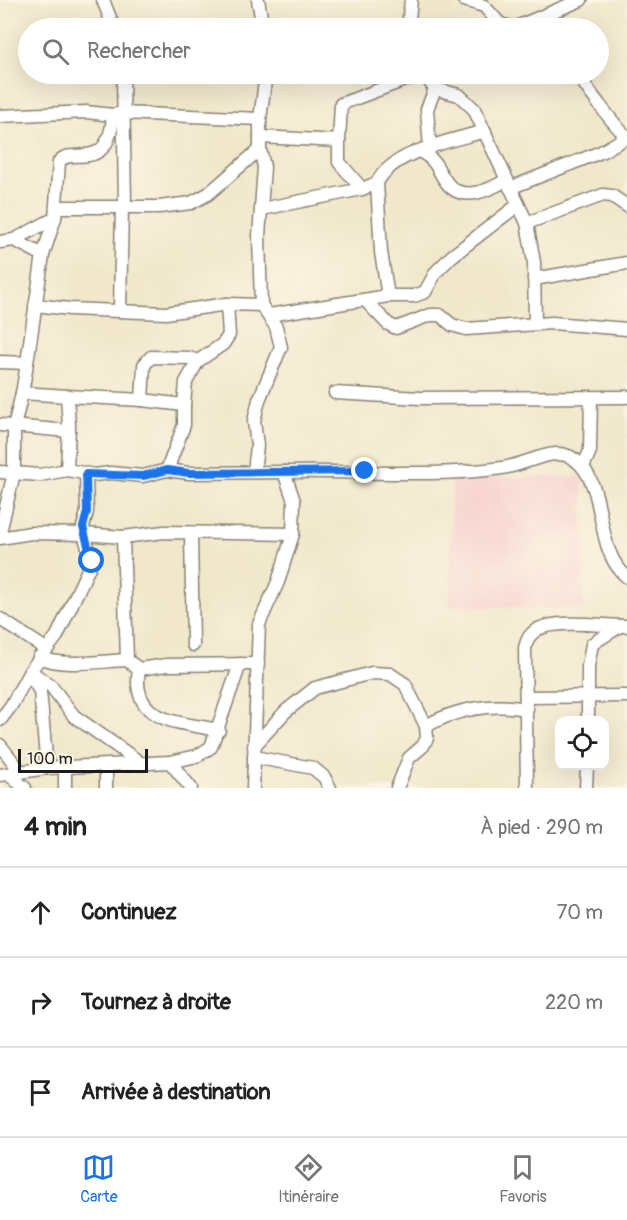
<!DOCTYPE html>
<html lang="fr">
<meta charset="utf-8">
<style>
body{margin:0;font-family:Pangolin,sans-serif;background:#f2f2f2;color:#222}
.controls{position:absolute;right:18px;bottom:18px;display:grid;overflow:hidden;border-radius:12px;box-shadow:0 6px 24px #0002}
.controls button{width:54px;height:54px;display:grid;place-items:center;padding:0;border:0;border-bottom:2px solid #e0e0e0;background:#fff;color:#222;font:30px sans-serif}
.scale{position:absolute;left:18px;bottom:15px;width:130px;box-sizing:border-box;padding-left:6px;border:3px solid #1c1c1c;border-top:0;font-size:16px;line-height:21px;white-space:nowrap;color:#1c1c1c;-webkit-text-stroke:4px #fcf5e5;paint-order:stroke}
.stop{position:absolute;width:18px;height:18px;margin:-14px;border:4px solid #1a73e8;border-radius:50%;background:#fff}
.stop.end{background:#1a73e8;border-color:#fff;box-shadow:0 2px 6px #0008}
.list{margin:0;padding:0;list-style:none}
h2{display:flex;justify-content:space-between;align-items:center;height:78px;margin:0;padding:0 24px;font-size:26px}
h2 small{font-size:20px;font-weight:400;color:#767676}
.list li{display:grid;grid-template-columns:39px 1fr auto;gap:18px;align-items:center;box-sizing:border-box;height:90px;padding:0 24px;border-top:2px solid #e0e0e0}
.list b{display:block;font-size:22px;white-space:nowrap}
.list em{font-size:20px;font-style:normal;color:#767676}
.icon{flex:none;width:33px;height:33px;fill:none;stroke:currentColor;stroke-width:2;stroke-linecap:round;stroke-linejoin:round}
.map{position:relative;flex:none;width:627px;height:788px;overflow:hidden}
.search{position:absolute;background:#fff;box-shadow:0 6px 24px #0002;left:18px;right:18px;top:18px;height:66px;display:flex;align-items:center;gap:15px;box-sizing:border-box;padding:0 21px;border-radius:33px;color:#767676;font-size:22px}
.sheet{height:348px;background:#fff}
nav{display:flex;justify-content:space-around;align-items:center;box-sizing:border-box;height:84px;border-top:2px solid #e0e0e0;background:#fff;font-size:16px;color:#767676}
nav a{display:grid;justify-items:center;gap:3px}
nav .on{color:#1a73e8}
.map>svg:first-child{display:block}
</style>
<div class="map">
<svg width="627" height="788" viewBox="0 0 627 788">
<rect width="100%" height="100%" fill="#fcf5e5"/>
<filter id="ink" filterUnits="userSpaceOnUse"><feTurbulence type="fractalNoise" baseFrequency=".0167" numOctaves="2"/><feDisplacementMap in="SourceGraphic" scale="12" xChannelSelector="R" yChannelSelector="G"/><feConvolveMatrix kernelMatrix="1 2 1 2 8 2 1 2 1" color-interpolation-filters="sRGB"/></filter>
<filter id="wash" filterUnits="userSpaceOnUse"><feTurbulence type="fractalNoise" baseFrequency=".008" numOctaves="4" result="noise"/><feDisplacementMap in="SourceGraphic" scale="24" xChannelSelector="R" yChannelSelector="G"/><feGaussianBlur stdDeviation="1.35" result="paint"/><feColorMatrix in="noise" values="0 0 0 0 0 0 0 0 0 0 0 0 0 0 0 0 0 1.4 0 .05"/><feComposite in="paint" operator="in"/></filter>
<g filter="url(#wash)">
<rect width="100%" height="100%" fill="#f1e8cc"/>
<!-- built -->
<path fill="#f7d0cd" d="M452,477h131l1,132 -134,-3z"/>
</g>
<g filter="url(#ink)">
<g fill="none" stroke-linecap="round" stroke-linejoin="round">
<defs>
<g id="minor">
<path d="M103,0l11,28"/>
<path d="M258,0l5,28"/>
<path d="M464,0l20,6 16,18 15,4"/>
<path d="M408,28l3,-28"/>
<path d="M514,28l67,-28"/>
<path d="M123,74l2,132"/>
<path d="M424,74l11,15 24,6 15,14 53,114 7,39 1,62"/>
<path d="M579,74c1,7 41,59 48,62"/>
<path d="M0,116l86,-4 27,3 9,-2 138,6"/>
<path d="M260,137l79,4v21l23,27 15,-6c15,-32 75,-42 108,-52"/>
<path d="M339,141l2,-37 80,-30"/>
<path d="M430,149l-3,-40 8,-20"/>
<path d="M421,152c17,9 15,17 26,31 15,20 43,7 59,-3"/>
<path d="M377,183l4,69 7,44"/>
<path d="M510,188l91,-36 26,-15"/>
<path d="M57,207h102l32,-4 17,-9 52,-45"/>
<path d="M262,209l100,-20"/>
<path d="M527,223l76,-28 9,1 15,10"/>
<path d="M14,240l41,-22"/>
<path d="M0,242l14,-2 29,15"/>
<path d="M534,279l93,-16"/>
<path d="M365,300l23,24 8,4 34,-13h10l12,10 14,4 86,-6 75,6"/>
<path d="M35,305l35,4 96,4 61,-9 34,1"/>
<path d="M120,310l2,-104"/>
<path d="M269,315l119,-19h26l11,-4 11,-20 16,-16 66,-51"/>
<path d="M0,362l27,1"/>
<path d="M335,393l85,5 207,-1"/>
<path d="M67,396l75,4 2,-35 7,-8 38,1 9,3"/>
<path d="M142,400l42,5v20l-17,45"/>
<path d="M184,405l2,-23 12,-21 25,-17 6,-9 -2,-31"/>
<path d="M0,425l69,6"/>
<path d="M583,467l7,-16 1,-53"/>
<path d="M67,470l2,-44 -2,-30 -45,-3 3,-17 18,-121 12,-37 4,-56c11,-17 50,14 54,-47"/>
<path d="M0,472l40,3 27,-5 27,5 17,-2 32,3 24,-6 22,3 95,-1"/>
<path d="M254,472l3,-26 -3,-25 5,-21 22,-53 -5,-20 -15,-22 -2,-69 5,-69 -4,-18v-30l6,-45"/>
<path d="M0,532l14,-59v-46l8,-34"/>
<path d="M191,534l2,111"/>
<path d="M0,538l31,-5 53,1 -1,-7 4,-15 -1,-38"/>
<path d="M0,619l46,30"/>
<path d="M39,657c26,11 61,4 88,3l12,9 28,-4 91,-1"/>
<path d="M127,660l-4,-123 41,-5 129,2"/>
<path d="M139,669c-9,54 40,53 80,61"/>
<path d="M30,671l21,15 23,30 68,48"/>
<path d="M31,677l9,14 7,77"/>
<path d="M526,697l101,-1"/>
<path d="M0,720l11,-14 19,-35 27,-35 35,-75 -8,-27 39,3"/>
<path d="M588,720v-54l4,-22 28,-18"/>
<path d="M426,726c31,-18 67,-23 101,-17"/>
<path d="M0,745l21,27"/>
<path d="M254,746l32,-35 29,-23 57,-15 18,1 15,10 21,42 1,12 -4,8 -14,12 -12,30"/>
<path d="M254,757l59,11 11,9 6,11"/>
<path d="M170,762l27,-6 14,-9 29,-83"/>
<path d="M8,774l17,14"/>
<path d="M0,775l47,-7 123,-6 21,26"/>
<path d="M65,788v-21"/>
<path d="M106,788v-22"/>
<path d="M253,788l6,-164 19,-42 15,-48 1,-33 -10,-29c72,-2 147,6 218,-4 28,-3 57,-28 79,-3 27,31 13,85 46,112"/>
<path d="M527,788l-2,-140c2,-8 4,-14 13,-19 20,-10 66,-3 89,-3"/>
<path d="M586,788l1,-22"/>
</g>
</defs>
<!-- minor casing -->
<use href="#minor" stroke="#868274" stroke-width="15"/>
<!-- minor -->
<use href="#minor" stroke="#fff" stroke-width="12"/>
</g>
</g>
<g fill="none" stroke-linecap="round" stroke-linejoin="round" filter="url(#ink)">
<!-- route -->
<path stroke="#1a73e8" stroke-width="8" d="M92,561l-9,-34 4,-15 -1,-38 57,2 24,-6 22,3 176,-2"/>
</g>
</svg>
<div class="controls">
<button><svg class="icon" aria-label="locate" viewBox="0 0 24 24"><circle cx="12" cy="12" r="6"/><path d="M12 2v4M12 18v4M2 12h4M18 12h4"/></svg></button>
</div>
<div class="scale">100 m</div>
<div class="stop" style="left:92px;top:561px"></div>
<div class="stop end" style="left:365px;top:471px"></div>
<div class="search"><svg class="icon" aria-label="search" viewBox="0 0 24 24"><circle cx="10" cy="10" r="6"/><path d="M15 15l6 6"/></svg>Rechercher</div>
</div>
<section class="sheet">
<h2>4 min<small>À pied · 290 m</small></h2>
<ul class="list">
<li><svg class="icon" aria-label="ahead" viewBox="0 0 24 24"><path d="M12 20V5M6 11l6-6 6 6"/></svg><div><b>Continuez</b></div><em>70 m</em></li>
<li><svg class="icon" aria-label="right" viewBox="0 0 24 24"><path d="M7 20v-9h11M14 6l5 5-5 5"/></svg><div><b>Tournez à droite</b></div><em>220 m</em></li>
<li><svg class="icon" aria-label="arrive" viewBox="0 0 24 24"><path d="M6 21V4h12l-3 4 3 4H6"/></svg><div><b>Arrivée à destination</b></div></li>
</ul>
</section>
<nav>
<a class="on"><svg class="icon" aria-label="map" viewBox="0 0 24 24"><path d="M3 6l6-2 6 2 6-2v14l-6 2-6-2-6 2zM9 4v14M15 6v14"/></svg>Carte</a>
<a><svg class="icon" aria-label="directions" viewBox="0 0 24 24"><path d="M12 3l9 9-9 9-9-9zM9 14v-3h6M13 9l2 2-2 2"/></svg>Itinéraire</a>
<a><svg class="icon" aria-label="saved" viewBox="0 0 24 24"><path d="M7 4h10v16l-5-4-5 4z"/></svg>Favoris</a>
</nav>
